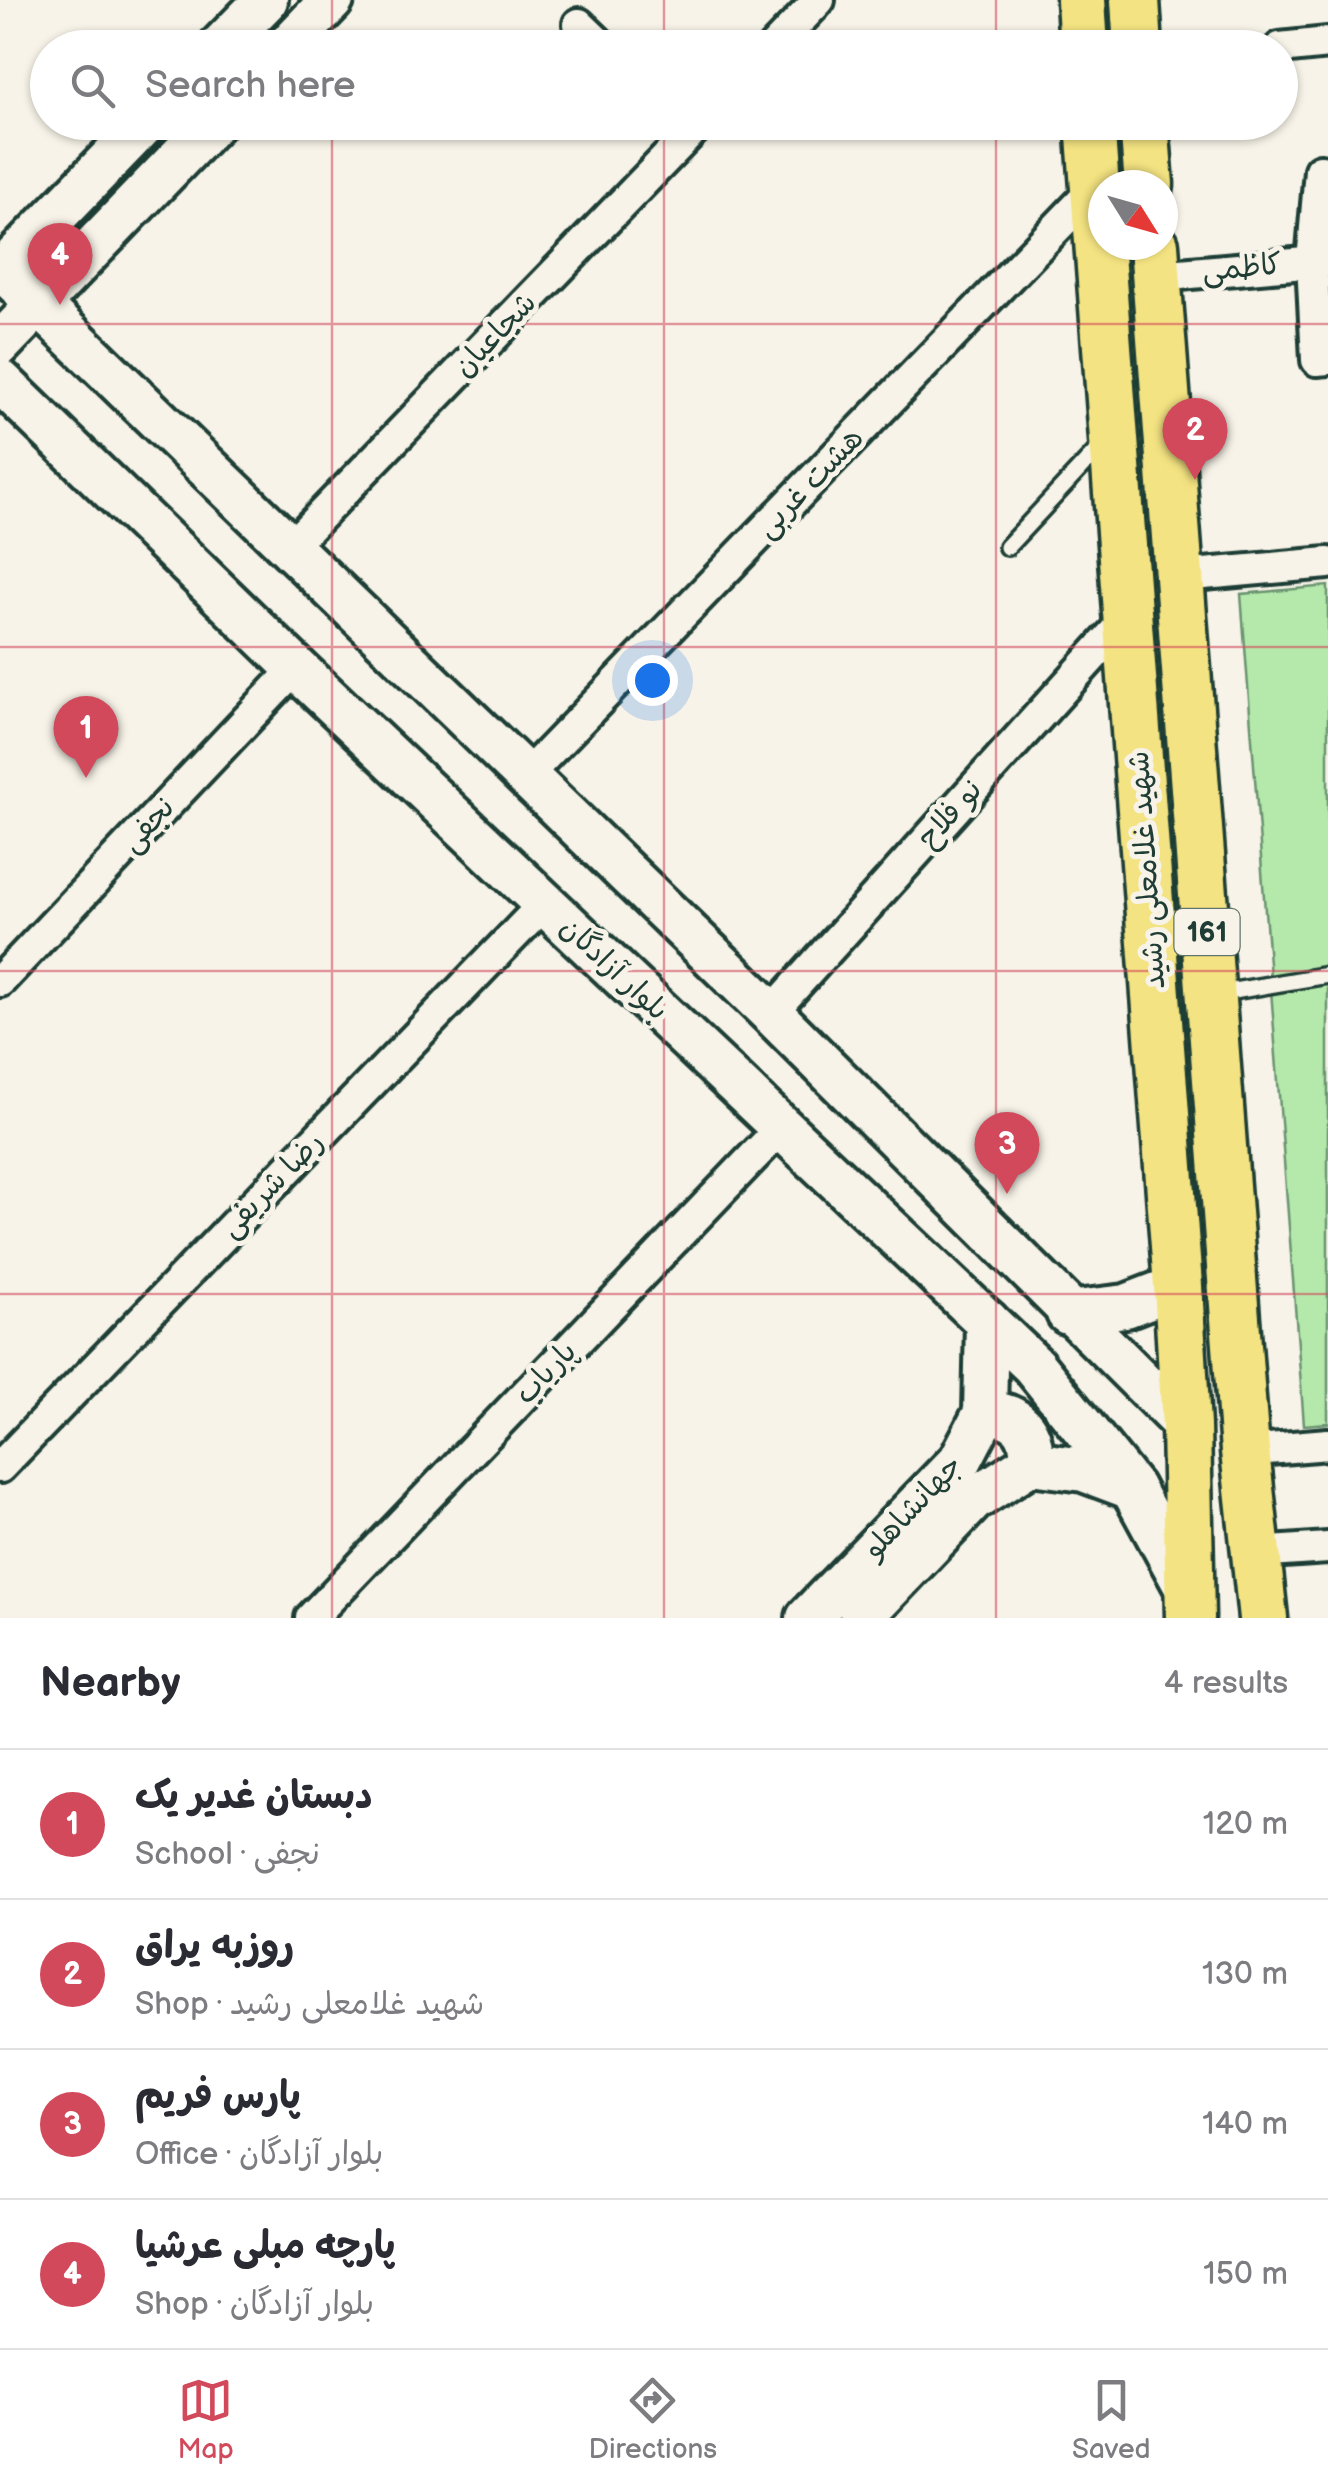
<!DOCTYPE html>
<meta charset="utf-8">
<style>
body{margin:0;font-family:"Balsamiq Sans","Playpen Sans Arabic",sans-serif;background:#f2f2f3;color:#2b2b33}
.compass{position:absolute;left:1088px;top:170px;width:90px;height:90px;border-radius:50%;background:#fff;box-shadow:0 2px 8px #0004;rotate:127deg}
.you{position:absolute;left:652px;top:680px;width:35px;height:35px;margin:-25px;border:8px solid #fff;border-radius:50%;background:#1a73e8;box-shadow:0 0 0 15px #1a73e833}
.badge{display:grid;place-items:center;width:65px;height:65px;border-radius:50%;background:#d1495b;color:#fff;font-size:32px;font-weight:700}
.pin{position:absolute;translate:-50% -82px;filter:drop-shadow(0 2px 5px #0008)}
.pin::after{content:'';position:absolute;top:52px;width:35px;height:30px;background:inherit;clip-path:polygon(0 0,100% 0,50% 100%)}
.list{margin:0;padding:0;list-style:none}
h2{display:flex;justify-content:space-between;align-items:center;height:130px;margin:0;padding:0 40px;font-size:42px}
h2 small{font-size:32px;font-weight:400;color:#7c7c81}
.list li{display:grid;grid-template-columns:65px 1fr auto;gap:30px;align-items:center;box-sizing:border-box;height:150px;padding:0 40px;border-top:2px solid #e1e1e2}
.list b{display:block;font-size:38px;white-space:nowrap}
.list p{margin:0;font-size:32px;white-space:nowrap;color:#7c7c81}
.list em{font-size:32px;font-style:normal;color:#7c7c81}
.icon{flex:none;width:55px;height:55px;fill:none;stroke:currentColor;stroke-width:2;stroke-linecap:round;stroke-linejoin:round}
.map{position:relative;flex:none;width:1328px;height:1618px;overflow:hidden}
.search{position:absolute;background:#fff;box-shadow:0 2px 8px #0004;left:30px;right:30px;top:30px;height:110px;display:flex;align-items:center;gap:25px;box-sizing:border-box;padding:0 35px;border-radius:55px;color:#7c7c81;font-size:38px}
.sheet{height:730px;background:#fff}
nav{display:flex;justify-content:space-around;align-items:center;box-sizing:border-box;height:140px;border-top:2px solid #e1e1e2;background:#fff;font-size:28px;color:#7c7c81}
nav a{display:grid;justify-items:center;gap:5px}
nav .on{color:#d1495b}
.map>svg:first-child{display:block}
</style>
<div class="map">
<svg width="1328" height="1618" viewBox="0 0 1328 1618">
<rect width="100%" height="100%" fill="#f7f3e8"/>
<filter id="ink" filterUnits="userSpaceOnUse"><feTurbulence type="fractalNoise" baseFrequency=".01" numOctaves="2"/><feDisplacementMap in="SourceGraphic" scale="20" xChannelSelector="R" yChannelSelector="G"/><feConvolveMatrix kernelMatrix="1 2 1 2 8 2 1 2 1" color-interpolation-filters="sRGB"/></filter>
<g filter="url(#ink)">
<!-- green -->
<path fill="#b4e9ab" stroke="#6a9370" stroke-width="2.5" d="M1328,586v837l-24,2 -63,-831z"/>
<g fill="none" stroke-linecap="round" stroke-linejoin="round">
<defs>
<g id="lane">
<path d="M1007,547l96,-103"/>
<path d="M1216,994l112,-19"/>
</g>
<g id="street">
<path d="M579,24l25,24"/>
<path d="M773,48l46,-48"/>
<path d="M1280,48l48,-5"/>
<path d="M1320,170l-8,92 5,98 11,-1"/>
<path d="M1157,276l171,-15"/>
<path d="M290,547l411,-425"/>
<path d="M1181,576l147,-13"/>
<path d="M526,776l568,-587"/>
<path d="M0,981l296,-313"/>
<path d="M771,1013l358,-397"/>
<path d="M1245,1451l83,-7"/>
<path d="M0,1467l545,-564"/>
<path d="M1256,1553l72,-5"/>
<path d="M311,1618l471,-491"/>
</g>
<g id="secondary">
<path d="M219,48l47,-48"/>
<path d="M286,48l46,-48"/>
<path d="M0,267l771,746 415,413"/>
<path d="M0,273l146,-151"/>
<path d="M0,344l214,-222"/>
<path d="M0,381l296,287 737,697 99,123 55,101"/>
<path d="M1068,1313l58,-7 52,-20"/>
<path d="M985,1413c32,0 49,17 46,50"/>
<path d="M1031,1463l53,7 48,18"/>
<path d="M808,1618l152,-157 25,-48 2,-92"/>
<path d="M861,1618l112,-118 58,-37"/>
</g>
<g id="primary">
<path d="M1081,0l3,48"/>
<path d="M1135,0l3,48"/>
<path d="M1090,122l88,1164 8,140 4,192"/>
<path d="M1144,122l5,63"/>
<path d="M1154,245l91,1206 18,167"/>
</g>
</defs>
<!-- lane casing -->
<use href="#lane" stroke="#1f3d34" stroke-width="22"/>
<!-- street casing -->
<use href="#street" stroke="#1f3d34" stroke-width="38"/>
<!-- secondary casing -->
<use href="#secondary" stroke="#1f3d34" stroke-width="50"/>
<!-- primary casing -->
<use href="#primary" stroke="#1f3d34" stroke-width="55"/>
<!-- lane -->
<use href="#lane" stroke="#f7f3e8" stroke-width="15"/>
<!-- street -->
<use href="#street" stroke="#f7f3e8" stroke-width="30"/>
<!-- secondary -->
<use href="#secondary" stroke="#f7f3e8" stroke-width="42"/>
<!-- primary -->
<use href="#primary" stroke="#f4e382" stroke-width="48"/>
</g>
</g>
<!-- grid -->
<path fill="none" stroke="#d1495b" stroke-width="2.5" stroke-opacity="0.55" d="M332,0v48M664,0v48M996,0v48M332,122v1496M664,122v1496M996,122v1496M0,324h1328M0,647h1328M0,971h1328M0,1294h1328"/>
<g text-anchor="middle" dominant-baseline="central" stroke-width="10" stroke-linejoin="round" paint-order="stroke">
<!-- shield labels -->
<rect fill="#f7f3e8" stroke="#60746a" stroke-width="2.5" x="1174.5" y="909" width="65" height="46" rx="8"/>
<g font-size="28" font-weight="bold" fill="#1f3d34">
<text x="1207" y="932">161</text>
</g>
<!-- street labels -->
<g font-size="30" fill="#1f3d34" stroke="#f7f3e8">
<text transform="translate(1242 268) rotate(-5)">کاظمی</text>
<text transform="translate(495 335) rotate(-46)">شجاعیان</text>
<text transform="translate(810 483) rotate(-46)">هشت غربی</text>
<text transform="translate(950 814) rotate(-48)">نو فلاح</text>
<text transform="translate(148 825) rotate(-47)">نجفی</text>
<text transform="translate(1147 870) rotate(-94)">شهید غلامعلی رشید</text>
<text transform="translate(614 969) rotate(43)">بلوار آزادگان</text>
<text transform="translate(272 1185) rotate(-46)">رضا شریفی</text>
<text transform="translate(546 1373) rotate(-46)">پاریاب</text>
<text transform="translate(913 1507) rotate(-47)">جهانشاهلو</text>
</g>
</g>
</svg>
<svg class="compass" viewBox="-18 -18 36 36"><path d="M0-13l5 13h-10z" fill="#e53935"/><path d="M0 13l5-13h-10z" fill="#7c7c81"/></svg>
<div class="you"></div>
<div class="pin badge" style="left:86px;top:778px">1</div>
<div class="pin badge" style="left:1195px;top:480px">2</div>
<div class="pin badge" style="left:1007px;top:1194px">3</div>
<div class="pin badge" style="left:60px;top:305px">4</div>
<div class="search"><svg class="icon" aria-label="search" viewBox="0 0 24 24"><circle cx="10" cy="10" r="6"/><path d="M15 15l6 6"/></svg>Search here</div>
</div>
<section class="sheet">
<h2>Nearby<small>4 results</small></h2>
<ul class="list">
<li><span class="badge">1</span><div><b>دبستان غدیر یک</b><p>School · نجفی</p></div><em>120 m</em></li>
<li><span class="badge">2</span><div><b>روزبه یراق</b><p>Shop · شهید غلامعلی رشید</p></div><em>130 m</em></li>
<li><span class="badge">3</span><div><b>پارس فریم</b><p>Office · بلوار آزادگان</p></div><em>140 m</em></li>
<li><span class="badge">4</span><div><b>پارچه مبلی عرشیا</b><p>Shop · بلوار آزادگان</p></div><em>150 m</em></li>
</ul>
</section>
<nav>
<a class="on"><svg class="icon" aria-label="map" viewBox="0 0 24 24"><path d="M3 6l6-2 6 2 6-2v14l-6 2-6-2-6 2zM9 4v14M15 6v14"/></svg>Map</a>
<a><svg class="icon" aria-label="directions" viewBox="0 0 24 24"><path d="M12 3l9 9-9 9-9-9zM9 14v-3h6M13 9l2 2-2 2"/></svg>Directions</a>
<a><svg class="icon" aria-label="saved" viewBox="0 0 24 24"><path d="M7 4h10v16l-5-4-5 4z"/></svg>Saved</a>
</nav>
